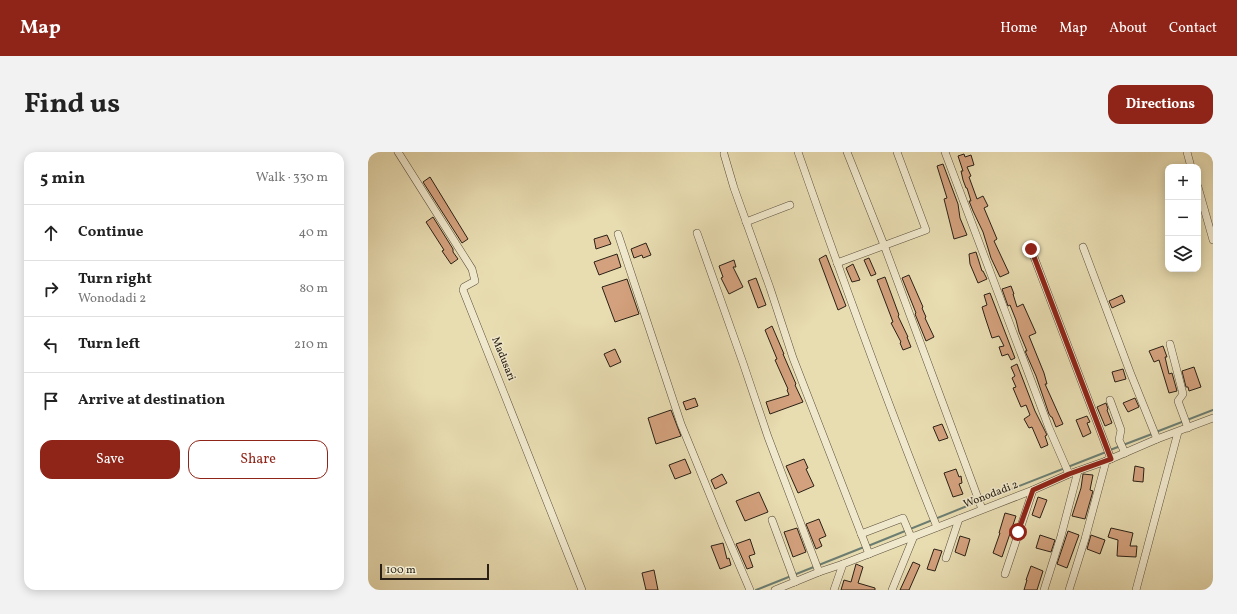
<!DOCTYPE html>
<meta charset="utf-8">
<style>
body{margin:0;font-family:Vollkorn,serif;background:#f2f2f2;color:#222}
.controls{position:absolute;right:12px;top:12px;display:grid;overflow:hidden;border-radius:8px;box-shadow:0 2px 10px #0003}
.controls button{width:36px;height:36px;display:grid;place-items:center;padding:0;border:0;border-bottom:1px solid #e0e0e0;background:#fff;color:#222;font:20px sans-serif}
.scale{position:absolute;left:12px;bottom:10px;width:109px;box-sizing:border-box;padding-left:4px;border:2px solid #2a2015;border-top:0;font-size:11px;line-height:14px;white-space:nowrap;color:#2a2015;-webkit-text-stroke:3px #f0e8cc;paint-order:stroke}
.stop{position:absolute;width:12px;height:12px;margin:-9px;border:3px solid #8f2418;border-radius:50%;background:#fff}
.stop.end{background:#8f2418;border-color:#fff;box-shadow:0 1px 4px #0008}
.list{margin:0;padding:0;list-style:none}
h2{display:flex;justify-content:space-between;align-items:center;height:52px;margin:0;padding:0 16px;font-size:17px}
h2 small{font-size:13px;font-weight:400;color:#767676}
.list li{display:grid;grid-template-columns:26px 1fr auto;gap:12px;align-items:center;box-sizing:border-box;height:56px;padding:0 16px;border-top:1px solid #e0e0e0}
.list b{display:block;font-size:15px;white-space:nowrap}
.list p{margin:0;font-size:13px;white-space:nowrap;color:#767676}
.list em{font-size:13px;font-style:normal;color:#767676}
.actions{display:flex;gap:8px;padding:12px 16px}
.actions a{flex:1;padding:9px 0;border:1px solid #8f2418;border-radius:12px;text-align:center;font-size:14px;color:#8f2418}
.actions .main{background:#8f2418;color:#fff}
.icon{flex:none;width:22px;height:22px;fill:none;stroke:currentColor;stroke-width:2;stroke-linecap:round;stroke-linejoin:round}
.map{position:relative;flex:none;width:845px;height:438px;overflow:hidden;border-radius:12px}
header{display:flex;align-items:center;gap:24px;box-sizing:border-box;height:56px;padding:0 20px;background:#8f2418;color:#fff}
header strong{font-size:19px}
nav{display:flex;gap:22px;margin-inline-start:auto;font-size:14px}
.intro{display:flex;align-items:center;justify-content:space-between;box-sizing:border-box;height:96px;padding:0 24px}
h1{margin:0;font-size:28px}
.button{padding:10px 18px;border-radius:12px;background:#8f2418;color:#fff;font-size:14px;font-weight:700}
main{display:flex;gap:24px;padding:0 24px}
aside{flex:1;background:#fff;border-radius:12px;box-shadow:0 2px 10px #0003}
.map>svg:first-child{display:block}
</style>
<header>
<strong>Map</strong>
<nav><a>Home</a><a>Map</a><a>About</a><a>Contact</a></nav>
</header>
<div class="intro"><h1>Find us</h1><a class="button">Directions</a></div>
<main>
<aside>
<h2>5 min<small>Walk · 330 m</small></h2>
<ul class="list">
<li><svg class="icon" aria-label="ahead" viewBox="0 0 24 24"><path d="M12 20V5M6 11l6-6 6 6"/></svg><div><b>Continue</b></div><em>40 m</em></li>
<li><svg class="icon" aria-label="right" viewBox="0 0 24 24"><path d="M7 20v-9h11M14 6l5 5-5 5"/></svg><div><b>Turn right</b><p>Wonodadi 2</p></div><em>80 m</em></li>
<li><svg class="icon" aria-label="left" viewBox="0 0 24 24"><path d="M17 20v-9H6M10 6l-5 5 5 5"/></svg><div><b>Turn left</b></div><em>210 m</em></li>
<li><svg class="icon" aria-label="arrive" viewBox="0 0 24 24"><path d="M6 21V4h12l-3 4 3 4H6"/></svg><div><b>Arrive at destination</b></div></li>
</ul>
<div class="actions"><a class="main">Save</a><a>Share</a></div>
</aside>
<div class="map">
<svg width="845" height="438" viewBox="0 0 845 438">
<rect width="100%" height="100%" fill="#e8dcb1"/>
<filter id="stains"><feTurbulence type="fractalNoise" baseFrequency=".005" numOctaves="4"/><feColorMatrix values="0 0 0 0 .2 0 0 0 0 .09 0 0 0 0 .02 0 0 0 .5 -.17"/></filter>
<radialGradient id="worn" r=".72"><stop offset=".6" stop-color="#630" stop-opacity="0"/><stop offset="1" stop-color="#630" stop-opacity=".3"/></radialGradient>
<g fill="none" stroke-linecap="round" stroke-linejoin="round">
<!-- stream -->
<g stroke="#6b7d71" stroke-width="2">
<path d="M788,280l57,-22"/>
<path d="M742,298l42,-16"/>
<path d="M613,349l125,-49"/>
<path d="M500,394l109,-44"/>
<path d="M388,438l108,-43"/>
</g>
</g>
<!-- building -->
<g fill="#d3a17d" stroke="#2a2015">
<path d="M596,2l1,3 6,-2 3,10 -7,2 4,9 -2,1 8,22 6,-3 5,10 -4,2 13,31 -3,2 15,32 -9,4 -9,-19 -8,-26 -10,-21 -4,-10h2l-4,-13h-1l-3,-8 -2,-9h2l-5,-15z"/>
<path d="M575,12l15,40 2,14 7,17 -13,4 -10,-40 3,-1 -10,-32z"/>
<path d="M62,25l38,62 -6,4 -39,-61z"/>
<path d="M65,65l20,32v3l5,7 -7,5 -9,-13 2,-1 -18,-28z"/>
<path d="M239,83l4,9 -15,5 -2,-10z"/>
<path d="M278,91l5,12 -8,3 -1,-3 -8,3 -3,-9z"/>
<path d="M608,100l6,19h1l4,8 -9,4 -8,-19 -1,-10z"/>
<path d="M249,102l4,13 -22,8 -5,-13z"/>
<path d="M458,103l20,51 -8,4 -19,-51z"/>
<path d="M501,106l7,16 -5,2 -7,-16z"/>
<path d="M366,108l2,7h-3l10,20 -14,7 -8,-16 2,-1 -4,-11z"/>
<path d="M485,112l7,16 -8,2 -6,-14z"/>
<path d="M541,123l14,32 -1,1 4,9 -1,1 9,19 -8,4 -11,-27 1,-1 -14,-35z"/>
<path d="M517,125l14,38 -1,1 10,21h-1l4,10 -8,3 -3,-7 1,-1 -10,-19 2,-1 -16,-42z"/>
<path d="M388,126l10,27 -8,3 -10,-27z"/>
<path d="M259,127l12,35 -24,8 -13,-35z"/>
<path d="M643,134l3,8h-1l4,13 6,-3 13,29 -7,3 15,37 3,11h-2l18,40 -7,3 -4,-10h-1l-2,-3 -13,-38 -11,-25h2l-8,-19 -3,-12 -6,-15 -2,1 -6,-17z"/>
<path d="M622,141l25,65 -4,2 -3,-6 -6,2 -3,-9 5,-1 -5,-10 -7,2 -7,-21 -3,-10 5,-2 -3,-10z"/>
<path d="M754,143l3,7 -13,6 -3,-7z"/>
<path d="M404,174l12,28h-1l13,30 -1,1 8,17 -33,12 -4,-12 23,-7 -2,-5 1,-1 -13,-29 2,-1 -12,-29z"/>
<path d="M795,194l4,11h-2l4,17 3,-1 5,18 -8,2 -10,-33 -5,2 -5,-11z"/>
<path d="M247,197l6,13 -11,5 -6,-13z"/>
<path d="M649,212l18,47 12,24 -2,1 3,9 -7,3 -9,-21 -3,1 -5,-9 6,-4 -4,-10 -5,2 -8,-19 3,-1 -4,-9 3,-2 -4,-9z"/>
<path d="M826,215l7,20 -12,4 -1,-4h-2l-4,-16z"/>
<path d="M755,217l3,10 -11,3 -3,-10z"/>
<path d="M327,246l3,8 -12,4 -3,-8z"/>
<path d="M767,246l4,9 -11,5 -5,-9z"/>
<path d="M738,251l2,6 -1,1 5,13 -7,3 -8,-19z"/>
<path d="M303,258l10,26 -25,8 -8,-26z"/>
<path d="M719,264l3,6 -3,1 4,10 -8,4 -7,-17z"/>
<path d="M574,272l6,14 -9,3 -6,-14z"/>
<path d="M317,307l6,14 -16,6 -6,-14z"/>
<path d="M436,307l4,9 -2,1 8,17 -16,7 -12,-27z"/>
<path d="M767,314l9,2 -1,14 -10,-1z"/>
<path d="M588,317l3,8 2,-1 1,7 -3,1 4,10 -10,3 -9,-24z"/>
<path d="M354,322l5,9 -12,6 -4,-9z"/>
<path d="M715,322l10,1 -3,15 3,1 -8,28 -13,-3 9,-28z"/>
<path d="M391,340l9,20 -23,9 -9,-20z"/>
<path d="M670,345l9,3 -7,18 -8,-3z"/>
<path d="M637,361l11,3 -14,41 -9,-4 7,-20h-1z"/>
<path d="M451,367l7,17 -7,3 3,7 -6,3 -10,-25z"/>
<path d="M429,376l9,24 -13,5 -9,-25z"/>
<path d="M743,376l22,5 -3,13h7l-1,11 -19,-1 1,-16 -10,-3z"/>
<path d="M700,379l11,4 -12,33 -10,-4z"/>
<path d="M672,383l15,5 -4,12 -15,-4z"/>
<path d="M723,383l14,5 -5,14 -13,-5z"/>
<path d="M592,384l10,3 -5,17 -10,-4z"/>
<path d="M382,387l5,15 -6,2 4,11 -6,2 -11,-25z"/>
<path d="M355,391l4,16 2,-1 2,7 -11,4 -9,-23z"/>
<path d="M566,397l8,2 -7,20 -8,-2z"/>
<path d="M545,410l7,3 -11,25h-9z"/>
<path d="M488,412l7,3 -5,16 17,5v2h-34l3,-10 7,2z"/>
<path d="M663,414l12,5 -6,19h-13l3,-10h-1z"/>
<path d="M286,418l4,20h-12l-4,-17z"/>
</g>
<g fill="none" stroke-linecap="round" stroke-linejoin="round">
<defs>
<g id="minor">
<path d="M30,0l74,117 3,12 -11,6 -1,3 119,300"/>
<path d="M430,0c44,126 89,251 139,375"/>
<path d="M479,0l37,93 98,264"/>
<path d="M577,0l104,276 20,46"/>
<path d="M819,0l4,15"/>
<path d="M356,2l10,34 36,100 23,70 76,196"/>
<path d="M830,35l15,53"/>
<path d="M378,70l44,-17"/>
<path d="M329,81l46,130 25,74 51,135"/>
<path d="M250,82l63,190 42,103 27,63"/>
<path d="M715,95l47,125 27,67"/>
<path d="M663,97l80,210"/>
<path d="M469,111l89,-33 -29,-78"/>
<path d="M802,192l13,50 -5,7 10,27"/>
<path d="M742,248l11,30 -2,10 6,13"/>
<path d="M404,368l23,62"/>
<path d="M493,382l42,-16 8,19"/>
<path d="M578,406l13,-39"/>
<path d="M637,422l28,-84"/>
<path d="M407,438l44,-18 24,-8 190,-74 36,-16 37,-13 51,-22 56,-21"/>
<path d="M466,438l9,-26"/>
<path d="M524,438l22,-54"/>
<path d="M676,438l17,-54 17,-65"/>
<path d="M701,438l16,-51 21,-78"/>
<path d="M768,438l42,-158"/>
</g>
</defs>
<!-- minor casing -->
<use href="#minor" stroke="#5a4f3c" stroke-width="8"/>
<!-- minor -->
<use href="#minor" stroke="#f0e8cc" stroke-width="7"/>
</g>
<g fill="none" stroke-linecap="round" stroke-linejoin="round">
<!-- route -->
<path stroke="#8f2418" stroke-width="5" d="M650,380l15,-42 36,-16 42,-15 -80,-210"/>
</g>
<g text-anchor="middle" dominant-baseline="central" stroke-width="3" stroke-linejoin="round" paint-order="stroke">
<!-- street labels -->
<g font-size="11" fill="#2a2015" stroke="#f0e8cc">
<text transform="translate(135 207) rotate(68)">Madusari</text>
<text transform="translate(623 343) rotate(-21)">Wonodadi 2</text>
</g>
</g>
<rect width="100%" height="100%" filter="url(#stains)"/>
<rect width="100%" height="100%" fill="url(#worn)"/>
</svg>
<div class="controls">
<button>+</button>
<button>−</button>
<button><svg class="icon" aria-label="layers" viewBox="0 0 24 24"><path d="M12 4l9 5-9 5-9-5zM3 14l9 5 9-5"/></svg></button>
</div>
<div class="scale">100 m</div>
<div class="stop" style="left:650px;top:380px"></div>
<div class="stop end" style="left:663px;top:97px"></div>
</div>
</main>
